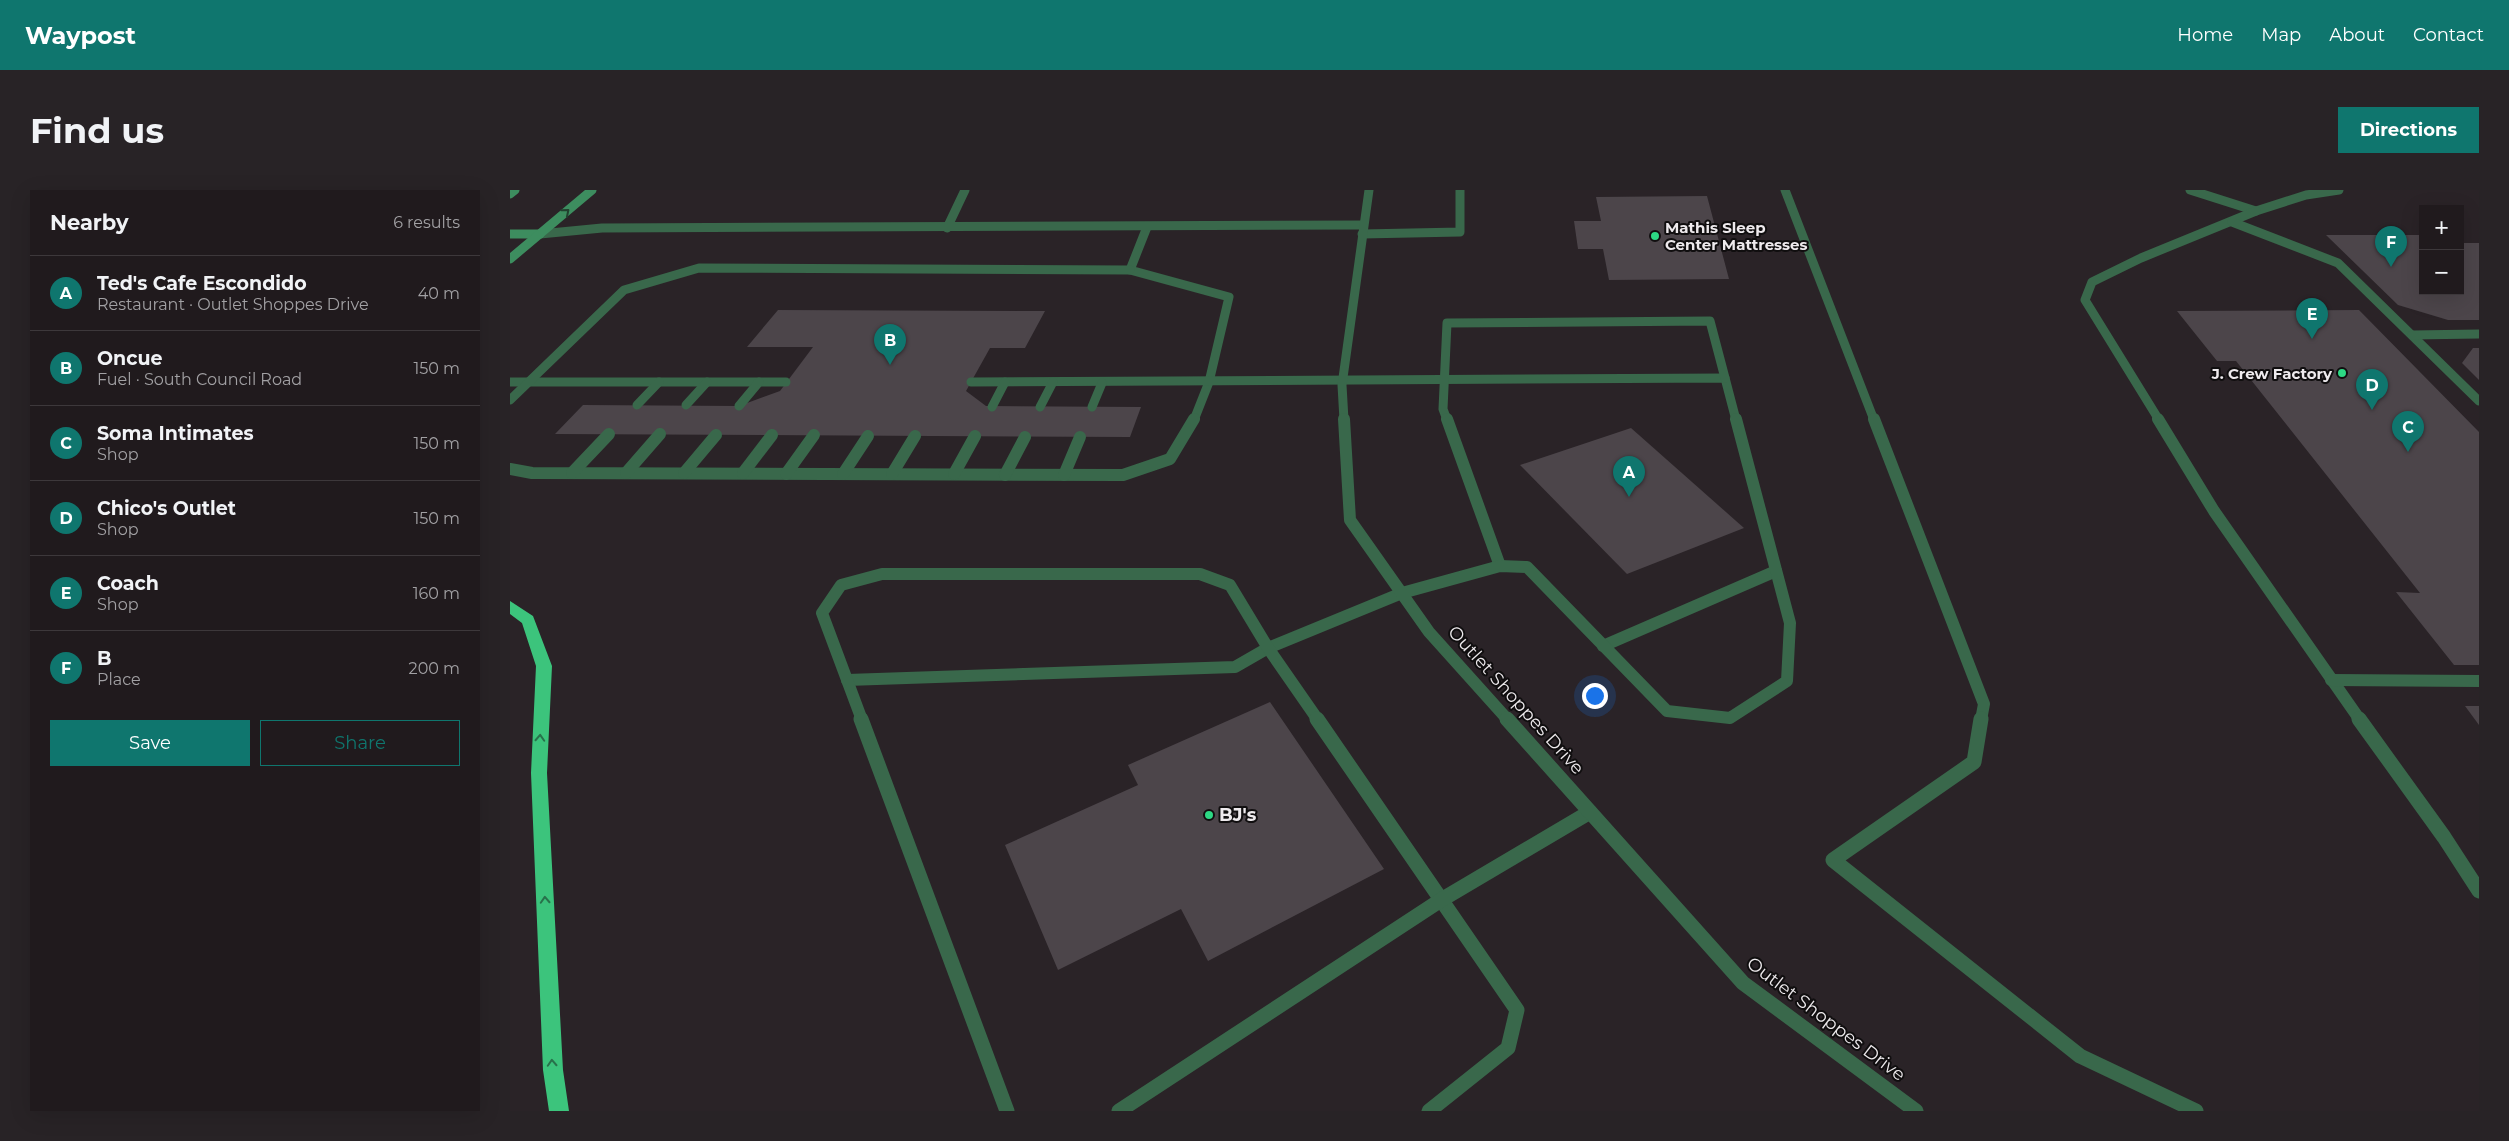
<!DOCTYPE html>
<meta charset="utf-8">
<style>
body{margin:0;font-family:Montserrat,sans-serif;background:#282326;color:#f1f3f6}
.controls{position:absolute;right:15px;top:15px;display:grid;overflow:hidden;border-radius:0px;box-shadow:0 5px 20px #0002}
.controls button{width:45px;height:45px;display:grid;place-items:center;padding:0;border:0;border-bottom:1px solid #3d383b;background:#201a1d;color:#f1f3f6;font:25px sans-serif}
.you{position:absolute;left:1084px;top:505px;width:18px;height:18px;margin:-12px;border:4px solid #fff;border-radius:50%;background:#1a73e8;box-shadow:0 0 0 8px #1a73e833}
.badge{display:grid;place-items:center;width:32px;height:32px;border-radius:50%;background:#0f766e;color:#fff;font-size:16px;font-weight:700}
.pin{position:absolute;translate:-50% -41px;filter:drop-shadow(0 1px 2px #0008)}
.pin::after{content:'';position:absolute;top:26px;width:18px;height:15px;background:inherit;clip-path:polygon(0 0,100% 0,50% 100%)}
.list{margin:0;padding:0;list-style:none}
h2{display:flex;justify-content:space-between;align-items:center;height:65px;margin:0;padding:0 20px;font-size:21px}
h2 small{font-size:16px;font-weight:400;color:#a2a1a4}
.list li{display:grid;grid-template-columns:32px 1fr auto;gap:15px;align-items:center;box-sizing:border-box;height:75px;padding:0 20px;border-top:1px solid #3d383b}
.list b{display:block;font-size:19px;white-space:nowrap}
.list p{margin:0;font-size:16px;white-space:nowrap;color:#a2a1a4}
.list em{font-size:16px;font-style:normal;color:#a2a1a4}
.actions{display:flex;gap:10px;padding:15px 20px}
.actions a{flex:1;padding:11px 0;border:1px solid #0f766e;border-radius:0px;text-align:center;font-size:18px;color:#0f766e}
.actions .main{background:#0f766e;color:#fff}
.map{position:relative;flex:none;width:1969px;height:921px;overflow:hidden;border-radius:0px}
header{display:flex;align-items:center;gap:30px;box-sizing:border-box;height:70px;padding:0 25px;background:#0f766e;color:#fff}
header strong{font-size:24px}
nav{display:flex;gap:28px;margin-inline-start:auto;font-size:18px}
.intro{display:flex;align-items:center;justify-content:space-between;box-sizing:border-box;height:120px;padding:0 30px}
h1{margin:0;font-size:35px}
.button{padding:12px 22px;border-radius:0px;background:#0f766e;color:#fff;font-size:18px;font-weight:700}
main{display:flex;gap:30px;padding:0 30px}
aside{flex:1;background:#201a1d;border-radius:0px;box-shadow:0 5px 20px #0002}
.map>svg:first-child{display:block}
</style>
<header>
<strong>Waypost</strong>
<nav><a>Home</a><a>Map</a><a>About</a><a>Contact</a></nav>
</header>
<div class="intro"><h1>Find us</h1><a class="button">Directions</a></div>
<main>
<aside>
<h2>Nearby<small>6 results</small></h2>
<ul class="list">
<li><span class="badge">A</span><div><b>Ted's Cafe Escondido</b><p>Restaurant · Outlet Shoppes Drive</p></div><em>40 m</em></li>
<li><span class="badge">B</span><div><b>Oncue</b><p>Fuel · South Council Road</p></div><em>150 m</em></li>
<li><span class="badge">C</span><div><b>Soma Intimates</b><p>Shop</p></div><em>150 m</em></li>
<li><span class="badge">D</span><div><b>Chico's Outlet</b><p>Shop</p></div><em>150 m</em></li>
<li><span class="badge">E</span><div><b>Coach</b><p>Shop</p></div><em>160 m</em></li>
<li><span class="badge">F</span><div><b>B</b><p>Place</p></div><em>200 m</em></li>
</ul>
<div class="actions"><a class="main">Save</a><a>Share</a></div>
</aside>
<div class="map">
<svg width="1969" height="921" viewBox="0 0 1969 921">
<rect width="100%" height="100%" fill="#2a2327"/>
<!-- building -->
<g fill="#4c454a">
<path d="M1197,6l22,83 -120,1 -6,-31h-25l-4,-28h27l-5,-24z"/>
<path d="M1816,45h97v56h37v-48h19v77h-31l-50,-15z"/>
<path d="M268,120l267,1 -20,37h-35l-24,43 20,15 155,1 -11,30 -575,-3 28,-29 156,1 41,-15 33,-44h-66z"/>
<path d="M1849,120l120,122v233h-25l-58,-73 24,1 -184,-232h-19l-40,-50z"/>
<path d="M1963,158h6v32l-17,-17z"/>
<path d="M1121,238l113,100 -117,46 -107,-109z"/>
<path d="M760,512l114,167 -176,92 -27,-52 -123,61 -53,-125 133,-60 -10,-20z"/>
<path d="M1955,516h14v19z"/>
</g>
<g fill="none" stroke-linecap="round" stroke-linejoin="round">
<!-- service-far2 -->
<g stroke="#39684b" stroke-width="9">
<path d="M1275,0l89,230"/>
<path d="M1680,0l66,21 50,-16 33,-5"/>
<path d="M637,37l-17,43 99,27 -20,85 -15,38"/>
<path d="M437,38l18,-38"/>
<path d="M30,44l62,-6 761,-3"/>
<path d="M852,44l98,-2v-42"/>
<path d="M0,192h276"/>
<path d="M461,192l754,-4 11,42"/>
<path d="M0,210l114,-110 75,-22 431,2"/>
<path d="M127,215l22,-23"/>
<path d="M176,215l21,-23"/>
<path d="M229,216l20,-24"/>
<path d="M482,217l13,-25"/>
<path d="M530,217l13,-25"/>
<path d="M582,217l10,-24"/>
<path d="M937,230l-4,-11 4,-86 263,-2 15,57"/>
<path d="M1649,230l-74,-120 7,-18 49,-24 115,-47"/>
</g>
<!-- service-far1 -->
<g stroke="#39684b" stroke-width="12">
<path d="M937,229l53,147"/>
<path d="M1364,229l110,285 -3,16"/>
<path d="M1648,229l56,92 146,209"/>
<path d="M0,279l22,4 591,2 47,-16 24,-40"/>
<path d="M62,283l37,-39"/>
<path d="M116,283l34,-39"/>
<path d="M174,283l32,-38"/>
<path d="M233,283l29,-38"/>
<path d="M276,284l28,-39"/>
<path d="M333,284l25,-38"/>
<path d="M382,284l23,-38"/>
<path d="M444,284l21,-38"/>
<path d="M495,285l20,-38"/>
<path d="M554,285l16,-38"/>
<path d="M1093,456l173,-75"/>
<path d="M337,490l388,-13 33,-19 134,-55 98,-27 27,1 140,144 63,7 57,-37 3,-58 -54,-204"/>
<path d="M352,530l-40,-107 19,-28 41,-11h318l30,11 38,63 50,72"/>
</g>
<!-- service -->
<g stroke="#39684b" stroke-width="15">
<path d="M351,529l146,392"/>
<path d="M807,529l200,291 -9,38 -79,63"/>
<path d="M1471,529l-7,43 -141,98 247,196 116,55"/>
<path d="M1849,529l85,118 35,54"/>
<path d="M609,921l322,-211 149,-88"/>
</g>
<!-- pedestrian-far1 -->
<g stroke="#39684b" stroke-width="9">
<path d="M1722,32l106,41 141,138"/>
<path d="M1902,145l67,-1"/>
</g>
<!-- pedestrian -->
<path stroke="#39684b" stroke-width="12" d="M1821,490l148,1"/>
<!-- minor-far2 -->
<path stroke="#39684b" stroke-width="9" d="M834,230l-2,-35 27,-195"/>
<!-- minor-far1 -->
<path stroke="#39684b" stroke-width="12" d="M834,229l6,101 79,112 79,88"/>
<!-- minor -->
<path stroke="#39684b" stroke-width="15" d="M997,529l236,264 173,128"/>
<!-- secondary -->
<g stroke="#3d8d5f" stroke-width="9">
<path d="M0,4l5,-4"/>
<path d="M0,44h30"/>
<path d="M0,69l82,-69"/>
</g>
<!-- motorway -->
<path fill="#3cc47c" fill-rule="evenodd" d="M0,411l23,15 19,50 -5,107 16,297 6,41h-20l-6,-41 -12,-297 5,-107 -14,-43 -12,-9z"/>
</g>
<!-- one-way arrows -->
<defs><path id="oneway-chevron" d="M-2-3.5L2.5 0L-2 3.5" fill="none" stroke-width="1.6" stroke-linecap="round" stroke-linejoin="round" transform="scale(1.25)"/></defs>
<use stroke="#22412f" href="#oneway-chevron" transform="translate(56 22) rotate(-40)"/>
<g stroke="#28724b">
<use href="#oneway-chevron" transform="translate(30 548) rotate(-87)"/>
<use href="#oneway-chevron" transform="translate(35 710) rotate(-93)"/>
<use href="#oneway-chevron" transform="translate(42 873) rotate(-93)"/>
</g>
<!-- markers -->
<g fill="#2dd884" stroke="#100e0f" stroke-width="2">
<circle cx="1145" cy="46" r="5"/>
<circle cx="1832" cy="183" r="5"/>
<circle cx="699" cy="625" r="5"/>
</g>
<g text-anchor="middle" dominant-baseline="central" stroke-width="4" stroke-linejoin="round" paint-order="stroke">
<!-- far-poi labels -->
<g font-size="15" font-weight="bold" fill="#eeeaed" stroke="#100e0f" text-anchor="start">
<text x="1155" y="37">Mathis Sleep<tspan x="1155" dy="17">Center Mattresses</tspan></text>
<text x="1822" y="183" text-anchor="end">J. Crew Factory</text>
</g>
<!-- street labels -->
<g font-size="18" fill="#eeeaed" stroke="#100e0f">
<text transform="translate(1006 510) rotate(48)">Outlet Shoppes Drive</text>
<text transform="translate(1316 829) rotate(37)">Outlet Shoppes Drive</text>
</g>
<!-- poi labels -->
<g font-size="18" font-weight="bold" fill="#eeeaed" stroke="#100e0f" text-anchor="start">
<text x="709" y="625">BJ's</text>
</g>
</g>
</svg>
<div class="controls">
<button>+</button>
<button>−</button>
</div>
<div class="you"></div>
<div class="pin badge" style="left:1119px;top:307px">A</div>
<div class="pin badge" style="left:380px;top:175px">B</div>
<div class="pin badge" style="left:1898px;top:262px">C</div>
<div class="pin badge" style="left:1862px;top:220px">D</div>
<div class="pin badge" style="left:1802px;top:149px">E</div>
<div class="pin badge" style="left:1881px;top:77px">F</div>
</div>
</main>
